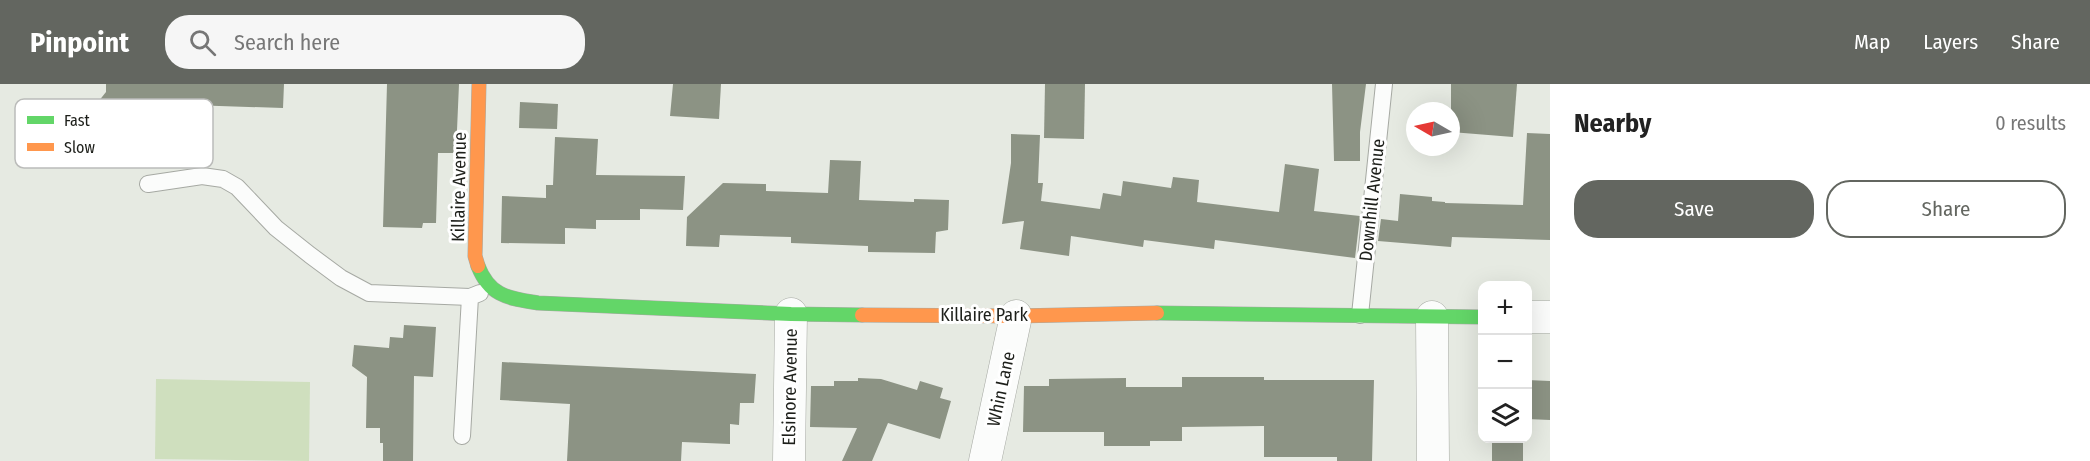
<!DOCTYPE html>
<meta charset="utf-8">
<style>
body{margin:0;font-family:"Fira Sans Condensed",sans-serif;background:#f6f6f6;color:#222}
.controls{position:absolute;right:18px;bottom:18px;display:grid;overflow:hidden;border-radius:12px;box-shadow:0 6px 24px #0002}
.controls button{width:54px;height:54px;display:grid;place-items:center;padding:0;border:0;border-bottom:2px solid #e0e0e0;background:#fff;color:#222;font:30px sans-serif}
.compass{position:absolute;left:1406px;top:18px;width:54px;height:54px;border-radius:50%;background:#fff;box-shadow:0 6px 24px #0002;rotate:279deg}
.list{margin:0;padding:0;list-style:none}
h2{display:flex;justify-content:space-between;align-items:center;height:78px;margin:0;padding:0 24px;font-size:26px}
h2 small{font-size:20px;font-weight:400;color:#767676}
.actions{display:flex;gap:12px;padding:18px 24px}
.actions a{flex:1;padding:14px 0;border:2px solid #636660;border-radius:24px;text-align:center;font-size:21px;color:#636660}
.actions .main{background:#636660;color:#fff}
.icon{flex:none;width:33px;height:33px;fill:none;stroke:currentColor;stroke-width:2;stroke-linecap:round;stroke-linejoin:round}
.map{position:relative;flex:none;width:1550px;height:377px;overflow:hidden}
header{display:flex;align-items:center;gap:36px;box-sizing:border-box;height:84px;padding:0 30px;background:#636660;color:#fff}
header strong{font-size:28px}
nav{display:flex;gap:33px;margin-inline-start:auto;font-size:21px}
.search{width:420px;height:54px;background:#f6f6f6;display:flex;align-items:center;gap:15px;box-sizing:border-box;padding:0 21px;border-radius:24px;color:#767676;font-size:22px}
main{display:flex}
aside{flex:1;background:#fff}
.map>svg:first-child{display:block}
</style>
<header>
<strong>Pinpoint</strong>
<div class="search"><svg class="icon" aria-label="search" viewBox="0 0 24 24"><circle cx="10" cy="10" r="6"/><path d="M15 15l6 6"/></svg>Search here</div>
<nav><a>Map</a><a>Layers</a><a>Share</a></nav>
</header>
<main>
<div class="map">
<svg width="1550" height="377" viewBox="0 0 1550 377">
<rect width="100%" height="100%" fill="#e6eae2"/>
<!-- green -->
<path fill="#cfdfbe" d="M156,295l154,3 -1,79 -154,-2z"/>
<!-- building -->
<g fill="#8c9384">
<path d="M106,0h178l-1,24 -93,-3v12l-13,-1 -1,30 -72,-2 1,-23 -9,-11 2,-8 8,-10z"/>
<path d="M387,0h72l-3,69h-18l-2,70h-13l-1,5 -39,-1z"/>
<path d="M673,0h48l-2,35 -49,-3z"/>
<path d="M1045,0h40l-1,55 -40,-1z"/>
<path d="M1332,0h34l-6,48v29h-26z"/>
<path d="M1451,0h66l-4,53 -62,-5z"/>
<path d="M520,18l38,2 -1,25 -38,-1z"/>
<path d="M1527,49l23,1v106l-98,-3 -1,10 -73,-6 3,-22 17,2 2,-27 32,3v4l13,1v1l78,2z"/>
<path d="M1011,50l29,1 -2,48h5l-2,18 59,8 3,-16 18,3 2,-15 48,7 2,-11 26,3 -2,22 82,10 6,-48 34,5 -5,42 46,5 -5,42 -140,-18 -1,9 -70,-9 -1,7 -72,-11 -2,20 -49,-7 4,-28 -22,3 9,-61z"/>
<path d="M555,53l43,2 -2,36 89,1 -2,34 -43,-1v11h-44v9l-31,-1v16l-64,-1 1,-47 44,2v-13h7z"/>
<path d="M830,76l31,1 -2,39 55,2v-3l35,1 -1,30 -12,2 -1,21 -67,-1v-6l-77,-3v-6l-71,-2 -1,12 -33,-1 1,-29 36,-34 43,1v7l62,2z"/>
<path d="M404,241l32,2 -3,50 -19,-1 -1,85h-30v-18h-3v-15h-14l1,-51 -15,-11 2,-21 35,3 1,-11 13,1z"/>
<path d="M502,278l254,12 -2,29h-14l-1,22 -9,-1v20l-48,-2 -1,19h-114l3,-57 -70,-4z"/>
<path d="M1182,293h82v3h110l-2,81h-35v-4h-73v-31l-82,1v14h-32v5h-46v-14h-81l1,-46h25v-7l77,-1v9h56z"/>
<path d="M858,294l23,1 36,11 3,-9 23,7 -3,10 11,3 -11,38 -52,-16 -16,38h-30l15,-33 -47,-1 1,-41h23v-5h24z"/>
<path d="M1527,296l23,1v39l-23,-1z"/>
<rect x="1492" y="354" width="31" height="23"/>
</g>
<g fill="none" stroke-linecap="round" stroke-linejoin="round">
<defs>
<g id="lane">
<path d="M148,100l54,-8 21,3 14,8 39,41 34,27 31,23 28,15 101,4"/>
<path d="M1360,231l24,-231"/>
<path d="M462,352l8,-139 10,-4"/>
</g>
<g id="street">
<path d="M1432,233l1,144"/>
<path d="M1528,233h22"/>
<path d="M789,377l2,-147"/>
<path d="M985,377l31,-145"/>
</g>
<g id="fast">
<path d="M478,182c12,31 31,32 60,37l253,11 71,1"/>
<path d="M1157,229l325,4"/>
</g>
<g id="slow">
<path d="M478,182l-3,-10 4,-172"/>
<path d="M862,231l154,1 141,-3"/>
</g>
</defs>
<!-- lane casing -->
<use href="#lane" stroke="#a6a9a3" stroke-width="18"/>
<!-- street casing -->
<use href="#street" stroke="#a6a9a3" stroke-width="33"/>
<!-- fast casing -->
<use href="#fast" stroke="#a6a9a3" stroke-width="15"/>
<!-- slow casing -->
<use href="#slow" stroke="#a6a9a3" stroke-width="15"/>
<!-- lane -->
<use href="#lane" stroke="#fbfcfb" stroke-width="16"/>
<!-- street -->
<use href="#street" stroke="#fbfcfb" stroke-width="32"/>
<!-- fast -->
<use href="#fast" stroke="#63d668" stroke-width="14"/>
<!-- slow -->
<use href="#slow" stroke="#ff974d" stroke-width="14"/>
</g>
<g text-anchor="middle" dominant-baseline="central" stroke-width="6" stroke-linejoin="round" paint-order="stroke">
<!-- street labels -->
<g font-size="18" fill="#1d1f1a" stroke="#fff">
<text transform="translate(459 103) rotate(-89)">Killaire Avenue</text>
<text transform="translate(1372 116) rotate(-84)">Downhill Avenue</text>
<text x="984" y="231">Killaire Park</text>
<text transform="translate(790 303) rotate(-89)">Elsinore Avenue</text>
<text transform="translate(1001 305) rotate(-78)">Whin Lane</text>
</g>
</g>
<!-- legend -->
<rect x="15" y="15" width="198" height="69" rx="9" fill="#fff" stroke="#bbbcba" stroke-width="1.5"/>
<rect x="27" y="32" width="27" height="8" fill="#63d668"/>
<rect x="27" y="59" width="27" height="8" fill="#ff974d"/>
<g font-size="16" fill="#1d1f1a">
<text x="64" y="42">Fast</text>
<text x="64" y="69">Slow</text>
</g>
</svg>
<div class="controls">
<button>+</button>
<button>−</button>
<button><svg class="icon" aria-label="layers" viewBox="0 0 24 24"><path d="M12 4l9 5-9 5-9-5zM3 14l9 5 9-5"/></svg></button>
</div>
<svg class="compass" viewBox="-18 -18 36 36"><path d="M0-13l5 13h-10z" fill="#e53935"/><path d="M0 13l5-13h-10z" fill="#767676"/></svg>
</div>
<aside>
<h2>Nearby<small>0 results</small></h2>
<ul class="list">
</ul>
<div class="actions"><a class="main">Save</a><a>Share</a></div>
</aside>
</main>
